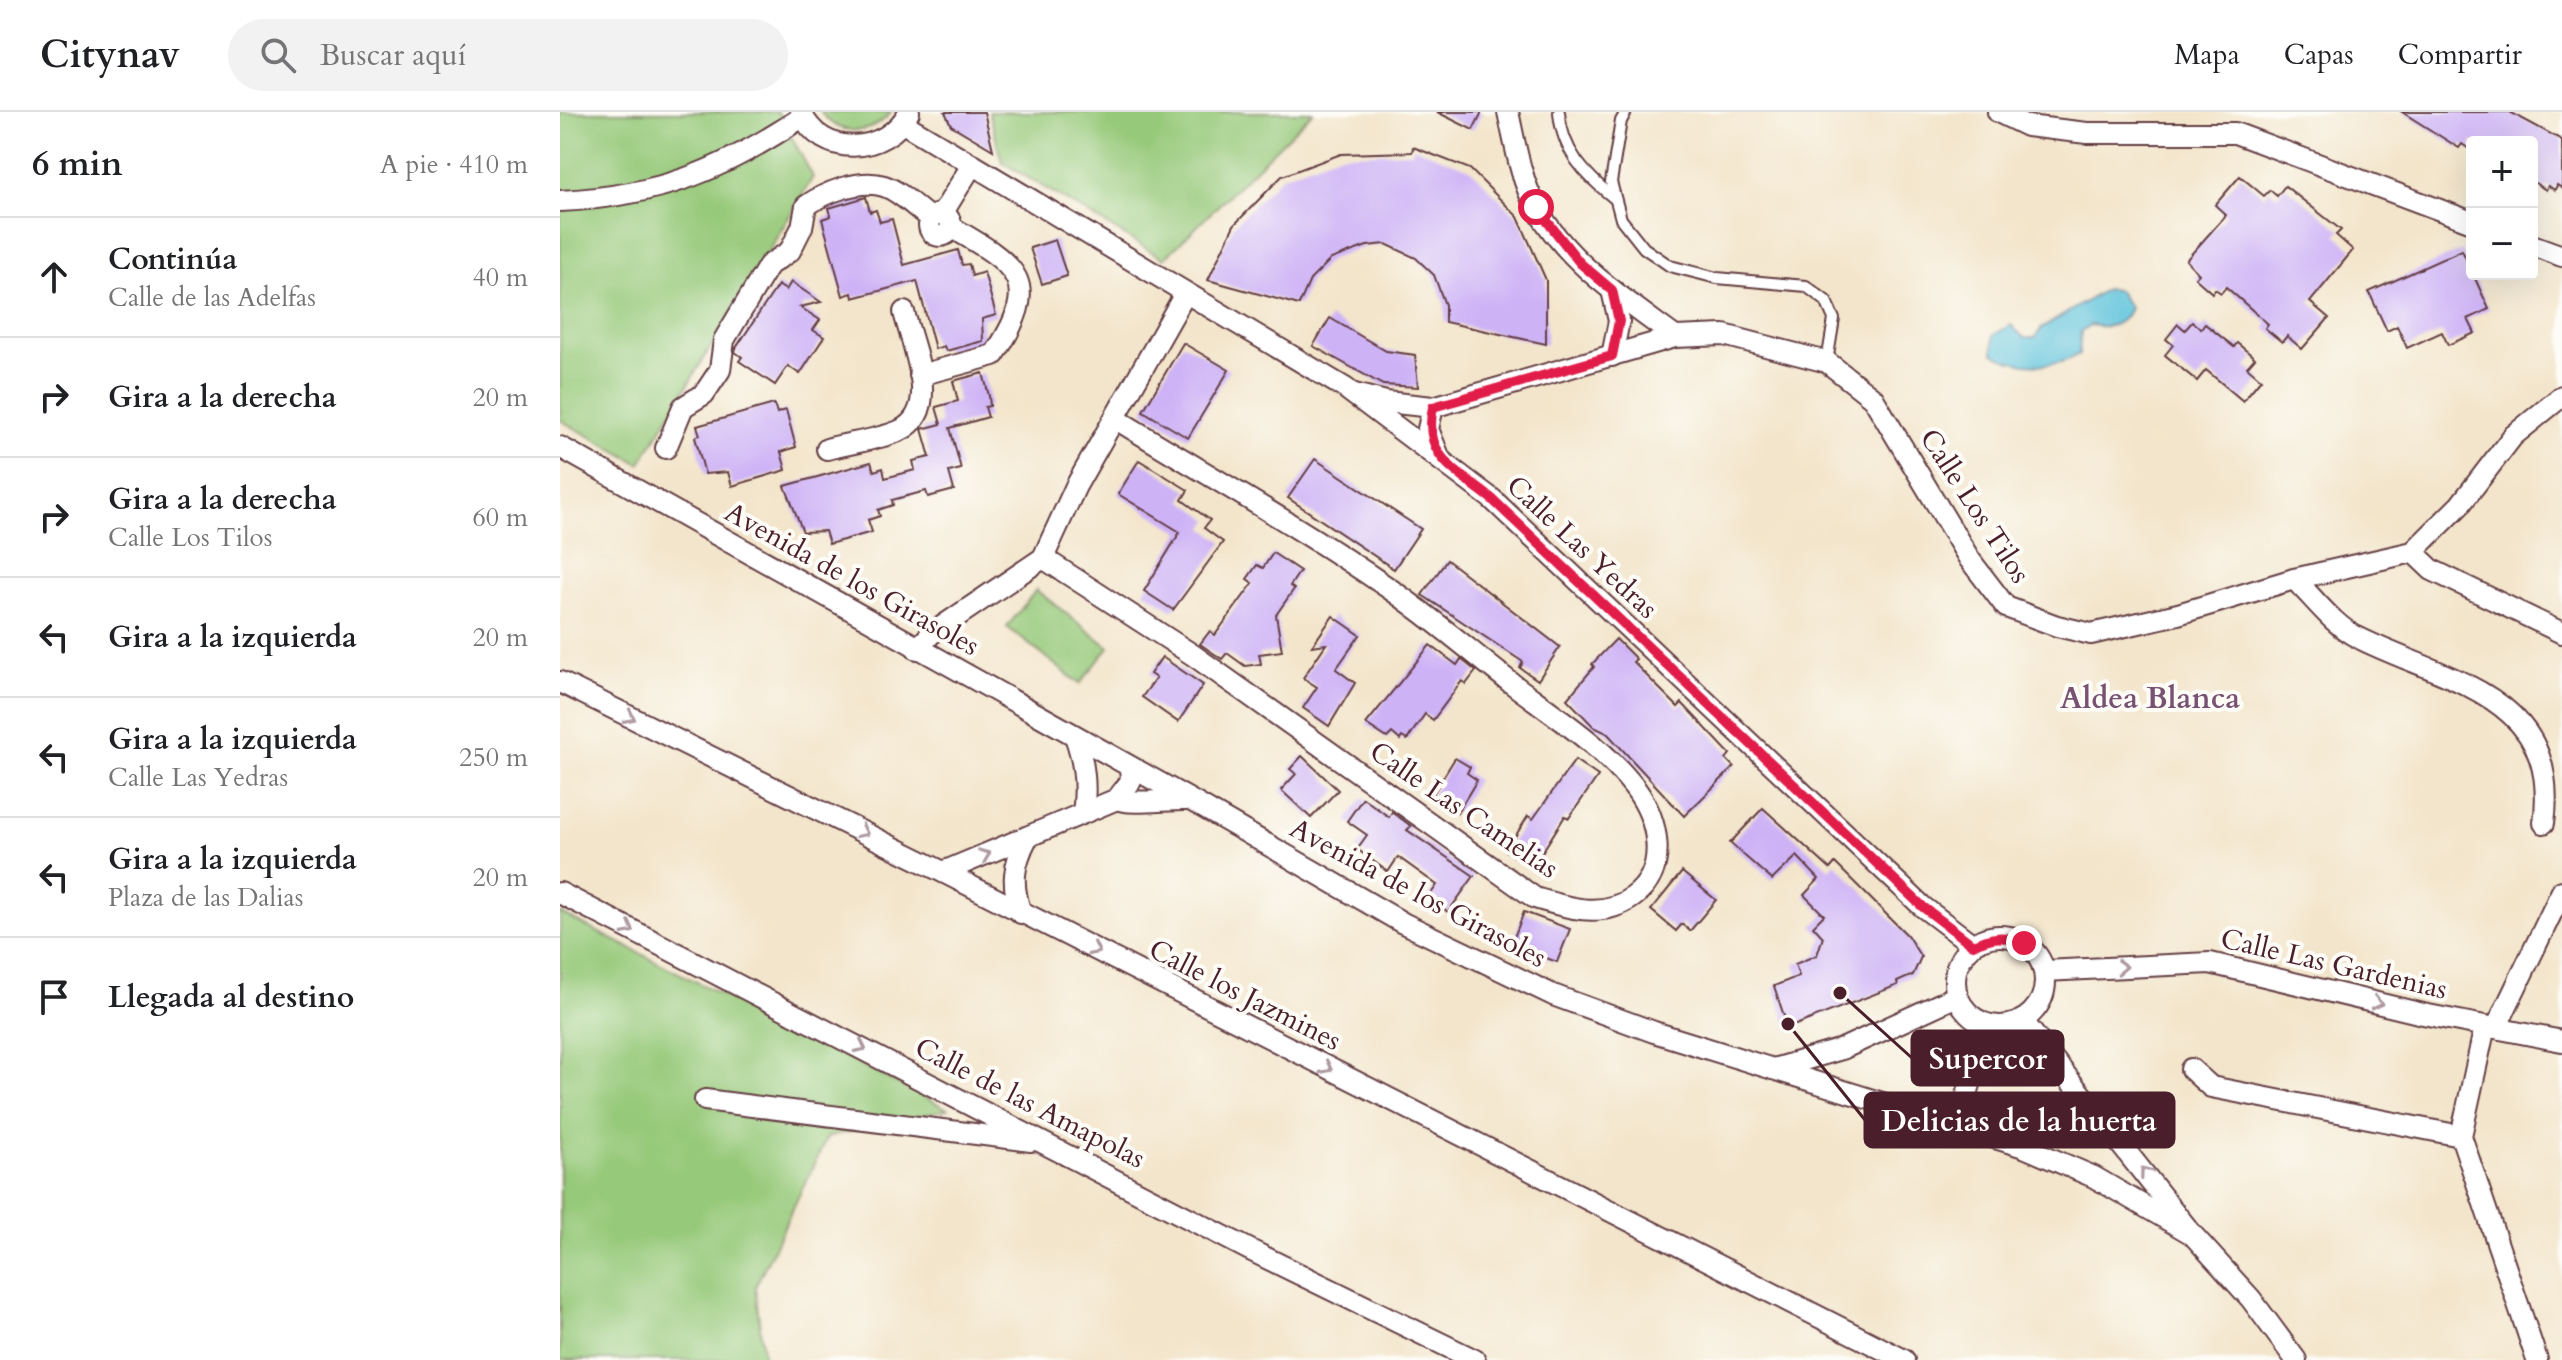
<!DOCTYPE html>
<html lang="es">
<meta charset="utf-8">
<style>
body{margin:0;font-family:Cardo,serif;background:#f2f2f2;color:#202124}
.controls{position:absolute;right:24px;top:24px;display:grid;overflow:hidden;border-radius:8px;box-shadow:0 8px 32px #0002}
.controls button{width:72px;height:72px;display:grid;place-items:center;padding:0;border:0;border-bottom:2px solid #e0e0e0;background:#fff;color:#202124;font:40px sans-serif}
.stop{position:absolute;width:24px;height:24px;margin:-18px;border:6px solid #e11d48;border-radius:50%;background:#fff}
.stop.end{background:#e11d48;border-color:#fff;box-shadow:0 2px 8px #0008}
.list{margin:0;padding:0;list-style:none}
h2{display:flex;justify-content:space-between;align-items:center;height:104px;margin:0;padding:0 32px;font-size:34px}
h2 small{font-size:26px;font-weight:400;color:#757577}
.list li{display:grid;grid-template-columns:52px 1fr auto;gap:24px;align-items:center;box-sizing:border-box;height:120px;padding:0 32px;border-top:2px solid #e0e0e0}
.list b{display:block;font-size:30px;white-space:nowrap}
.list p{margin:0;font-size:26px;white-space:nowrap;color:#757577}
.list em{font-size:26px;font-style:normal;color:#757577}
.icon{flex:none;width:44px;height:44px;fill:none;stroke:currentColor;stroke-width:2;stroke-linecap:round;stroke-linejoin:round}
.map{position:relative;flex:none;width:2002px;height:1248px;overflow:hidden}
header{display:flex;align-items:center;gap:48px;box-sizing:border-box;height:112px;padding:0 40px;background:#fff;border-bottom:2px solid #e0e0e0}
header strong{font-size:38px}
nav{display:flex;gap:44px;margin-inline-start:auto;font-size:28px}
.search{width:560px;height:72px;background:#f2f2f2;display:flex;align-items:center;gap:20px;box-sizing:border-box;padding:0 28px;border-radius:44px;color:#757577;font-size:30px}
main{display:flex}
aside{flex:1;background:#fff}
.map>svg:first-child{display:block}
</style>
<header>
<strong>Citynav</strong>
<div class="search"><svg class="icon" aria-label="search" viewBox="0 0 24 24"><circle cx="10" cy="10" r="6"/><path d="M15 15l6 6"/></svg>Buscar aquí</div>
<nav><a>Mapa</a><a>Capas</a><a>Compartir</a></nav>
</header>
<main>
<aside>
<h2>6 min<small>A pie · 410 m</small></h2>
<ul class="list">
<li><svg class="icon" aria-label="ahead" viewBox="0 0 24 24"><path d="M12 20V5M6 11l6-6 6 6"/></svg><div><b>Continúa</b><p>Calle de las Adelfas</p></div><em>40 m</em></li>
<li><svg class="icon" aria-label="right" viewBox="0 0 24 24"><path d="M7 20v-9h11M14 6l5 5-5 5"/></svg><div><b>Gira a la derecha</b></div><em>20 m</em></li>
<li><svg class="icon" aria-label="right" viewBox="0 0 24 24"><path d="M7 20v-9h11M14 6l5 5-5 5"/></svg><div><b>Gira a la derecha</b><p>Calle Los Tilos</p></div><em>60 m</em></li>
<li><svg class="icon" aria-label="left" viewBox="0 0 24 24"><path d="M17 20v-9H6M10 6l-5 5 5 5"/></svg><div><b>Gira a la izquierda</b></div><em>20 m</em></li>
<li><svg class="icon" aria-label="left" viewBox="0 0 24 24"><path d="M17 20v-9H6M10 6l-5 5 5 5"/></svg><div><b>Gira a la izquierda</b><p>Calle Las Yedras</p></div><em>250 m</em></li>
<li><svg class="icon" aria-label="left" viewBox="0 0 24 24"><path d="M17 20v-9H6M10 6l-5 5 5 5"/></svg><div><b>Gira a la izquierda</b><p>Plaza de las Dalias</p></div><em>20 m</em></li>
<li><svg class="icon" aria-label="arrive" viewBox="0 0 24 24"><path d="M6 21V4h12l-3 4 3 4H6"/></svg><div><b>Llegada al destino</b></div></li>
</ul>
</aside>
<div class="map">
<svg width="2002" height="1248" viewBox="0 0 2002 1248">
<rect width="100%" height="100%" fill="#fdfcf7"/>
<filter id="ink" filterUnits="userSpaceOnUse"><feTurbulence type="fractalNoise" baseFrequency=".0125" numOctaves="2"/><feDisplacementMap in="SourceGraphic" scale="16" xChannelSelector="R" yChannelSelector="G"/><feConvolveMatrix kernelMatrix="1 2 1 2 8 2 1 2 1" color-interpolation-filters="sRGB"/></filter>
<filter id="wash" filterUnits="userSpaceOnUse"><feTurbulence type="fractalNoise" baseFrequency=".006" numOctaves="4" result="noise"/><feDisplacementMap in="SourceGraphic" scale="32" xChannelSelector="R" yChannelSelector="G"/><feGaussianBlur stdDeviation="1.8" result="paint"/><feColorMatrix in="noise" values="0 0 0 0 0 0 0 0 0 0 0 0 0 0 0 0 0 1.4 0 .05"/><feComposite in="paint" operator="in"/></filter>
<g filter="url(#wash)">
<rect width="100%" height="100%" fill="#f3e5cb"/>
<!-- green -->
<g fill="#96c979" stroke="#707452" stroke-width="2">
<path d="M0,0h218l35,65 -173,287 -80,-44z"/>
<path d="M261,0h70c-17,24 -54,25 -70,0z"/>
<path d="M429,0h324l-149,147 -162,-97z"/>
<path d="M476,478l73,57 -29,37 -73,-57z"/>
<path d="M0,801l388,196 -121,28 -72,150 9,73h-204z"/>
</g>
<!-- water -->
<path fill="#5dc2db" stroke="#547083" stroke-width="2" d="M1546,177l12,1 12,18c-8,19 -21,20 -40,17l-9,6 -2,23c-23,15 -62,14 -86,-1v-18l18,-10 13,13h11l6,-9z"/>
<g id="blocks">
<!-- building -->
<g fill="#ceb2f6">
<path d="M385,0h39l9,38 -42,-25z"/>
<path d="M877,0h45l-9,18z"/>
<path d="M1842,0h108l52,28v48l-5,-3 -2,5 -7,-4 -2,4 -14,-9v-39h-60v9l-10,-7 -3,4z"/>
<path d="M853,35l57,22 48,48 28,63v64l-101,-22v-17l-11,-30 -18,-17 -30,-14 -19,2 -36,13 -21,21 -11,25 -91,-25 26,-55 48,-49 59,-22 71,-2z"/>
<path d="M1680,64l24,20 6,-6 7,6 8,-10 56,44 -5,5 17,15 -43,52 19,16 -27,31 -15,-13 -5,6 -17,-14 3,-4 -42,-37 -5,6 -6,-4 -3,4 -17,-15 4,-4 -13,-14 40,-45 -11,-10z"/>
<path d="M306,85l4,15 6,-2 4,12 12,-3 12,46 54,-15 4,15 7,-1 3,12 12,-4 12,43 -14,4 1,22 -37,10 -2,-5 -9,3 -18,-68 -64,17 -1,-5 -9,3 -21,-77 9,-3 -2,-8z"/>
<path d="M495,128l12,36 -25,8 -12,-36z"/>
<path d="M1902,138l27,59 -21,10 7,14 -27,12 -6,-13 -35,16 -10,-22 -10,5 -18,-39z"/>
<path d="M231,170l30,20 -21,5 20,13 -7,10 11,7 -24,37 -12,-8 -13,19 -36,-24 3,-4 -7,-5 1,-4 42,-63 8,5z"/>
<path d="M770,206l56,33 29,4 3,32 -35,-2 -70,-39z"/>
<path d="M1632,210l9,7 4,-5 29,23 3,-4 18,15 -8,9 14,12 -18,22 -37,-31 -9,11 -32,-26 8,-10 -7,-6 12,-15 7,6z"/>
<path d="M623,231l46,27 -41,68 -45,-27z"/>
<path d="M423,261l6,23 1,10 -5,1 3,10 -38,11 11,41 -12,3 5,18 -26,7 -2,-6 -34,9 1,5 -15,5 2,6 -12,4 4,12 -43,12 -4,-13 -22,1 -18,-46 86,-24 3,9 9,-3 2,10 30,-8 -2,-9 17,-4 -8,-28 19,-5 -5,-17 22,-6 -5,-20z"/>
<path d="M214,292l3,9 9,-3 10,37 -15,5 5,18 -54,16 -4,-14 -23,2 -10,-37 5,-2 -3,-9z"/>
<path d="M755,347l106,70 -27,40 -106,-71z"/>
<path d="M579,348l49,30 -6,10 28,20 -6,8 19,14 -50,68 -29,-19 36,-59 -62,-38z"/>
<path d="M713,441l27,18 -10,15 4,3 -18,26 6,36 -23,3 2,10 -16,2 -18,-13 -5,6 -22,-15 10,-13 5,4 38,-52 -6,-4 10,-14 6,3z"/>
<path d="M887,448l113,87 -22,33 -18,-12 3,-6 -101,-67z"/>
<path d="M773,504l27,19 -24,34 19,14 -26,43 -26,-18 14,-21 -14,-9 23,-34 -14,2z"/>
<path d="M1056,527l20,20 -3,3 45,45 4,-4 48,51 -4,5 8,8 -50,49 -77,-83 -13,-6 -27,-28 27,-32 -2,-3z"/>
<path d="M870,533l27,20 4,-6 15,12 -10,13 -4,-3 -29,39 -8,-6 -18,26 -5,-3 -2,3 -8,-7 -5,5 -21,-14z"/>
<path d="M602,545l41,28 -25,37 -36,-25 14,-19 -6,-4z"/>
<path d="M742,644l36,34 -27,28 -30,-28 15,-16 -6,-5z"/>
<path d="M895,646l15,9 -3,6 10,7 -20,33 -26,-16z"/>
<path d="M1015,648l23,16 -29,42 -4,-2 -33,52 -26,-17 22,-35 5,3z"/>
<path d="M803,686l26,19 3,-5 19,14 -4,4 67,46 -26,36 -20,-14 9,-13 -39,-28 -10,15 -31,-23 10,-14 -20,-14z"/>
<path d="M1203,696l67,61 5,-6 72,72 14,22 -8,18 -16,7 1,3 -110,43 -14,-42 25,-10 -4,-12 22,-9 6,-18 -10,-11 11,-11 -20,-20 15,-16 -22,-23 -25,24 -42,-37z"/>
<path d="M1122,760l34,28 -26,31 -8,-7 -6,7 -25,-21z"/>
<path d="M964,800l46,17 -13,33 -46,-17z"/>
</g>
</g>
</g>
<g filter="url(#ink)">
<use href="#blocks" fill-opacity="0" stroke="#633d43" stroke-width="2"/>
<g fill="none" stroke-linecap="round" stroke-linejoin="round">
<defs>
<g id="service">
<path d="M999,0c3,39 26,63 55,86"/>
<path d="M1066,0l-5,9 -10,61 10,37 23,29 26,18 47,12 89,8 20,15 8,18 -7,43"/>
</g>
<g id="minor">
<path d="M241,0c20,47 85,43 108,0"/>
<path d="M948,0c7,31 12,66 28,95 32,56 89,93 139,130"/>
<path d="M1438,0l29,14 60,7h148l237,89"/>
<path d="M343,11l442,265 147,111 431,408 50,38"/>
<path d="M0,89c99,-5 160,-29 242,-84"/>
<circle cx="380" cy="113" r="11"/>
<path d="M382,102l30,-49"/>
<path d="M1972,133l30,11"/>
<path d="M1052,178l7,31 -7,35"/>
<path d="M360,263l74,-20c49,-73 25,-89 -43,-128"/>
<path d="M794,282l32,8 47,5 242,-70 49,-2 103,27 46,36 97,162 36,47 51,19 34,8 87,-20 116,-35 119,-27 47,-47 53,-69 49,-40"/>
<path d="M873,295l-5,22 12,30"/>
<path d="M0,335l632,354 211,122 150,72 101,37 370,115 70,30 98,57 59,65 45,61"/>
<path d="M106,336l17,-41 21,-13 16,-24 4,-30 45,-75 21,-14 12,-24 4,-21c18,-13 54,-28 78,-20 16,5 33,23 47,33"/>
<path d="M267,337c22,-6 50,-9 72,-18 44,-20 13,-85 5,-119"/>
<path d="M1853,440l19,18 130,63"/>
<path d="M483,446l150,97 342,243c34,10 67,21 98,-1 37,-27 25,-78 2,-109 -33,-43 -83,-74 -125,-106 -40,-31 -79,-65 -120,-93 -88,-61 -183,-114 -274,-170"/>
<path d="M1734,467c19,18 40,47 63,58 86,44 205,56 187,186"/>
<path d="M357,537l14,-15 112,-76 33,-72 109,-192"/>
<path d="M0,570l383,190 961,488"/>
<path d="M515,624c9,25 12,50 8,77"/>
<path d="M557,687c12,6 53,0 70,1"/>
<path d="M383,760l174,-73 14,-18 -1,-14"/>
<path d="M0,781l692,358 223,109"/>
<path d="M461,801c-10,-29 -8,-48 6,-75"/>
<circle cx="1440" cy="869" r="45"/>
<path d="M1484,859l166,-8 213,51 139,27"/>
<path d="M1462,908l165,208"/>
<path d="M1925,914l-24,110 76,224"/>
<path d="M1937,914l65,-135"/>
<path d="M1213,957l69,-20 115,-53"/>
<path d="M1631,957l20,18 250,49"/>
<path d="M145,988l326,41"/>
<path d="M1398,1014l29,-101"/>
</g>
</defs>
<!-- service casing -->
<use href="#service" stroke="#633d43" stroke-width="14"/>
<!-- minor casing -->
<use href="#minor" stroke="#633d43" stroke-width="24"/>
<!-- service -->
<use href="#service" stroke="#fff" stroke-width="10"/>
<!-- minor -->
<use href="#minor" stroke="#fff" stroke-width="20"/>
</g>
<!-- one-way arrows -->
<defs><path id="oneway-chevron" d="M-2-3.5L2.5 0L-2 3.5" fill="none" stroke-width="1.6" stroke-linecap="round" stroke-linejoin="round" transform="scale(2)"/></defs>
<g stroke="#ae9aa0">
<use href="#oneway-chevron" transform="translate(70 605) rotate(26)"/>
<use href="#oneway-chevron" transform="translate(303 720) rotate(26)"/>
<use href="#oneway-chevron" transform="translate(425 743) rotate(-22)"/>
<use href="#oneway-chevron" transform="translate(69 817) rotate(27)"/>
<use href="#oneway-chevron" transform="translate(535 838) rotate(27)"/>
<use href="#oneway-chevron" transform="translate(1562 855) rotate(-2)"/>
<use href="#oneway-chevron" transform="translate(1817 891) rotate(13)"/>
<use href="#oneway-chevron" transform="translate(301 935) rotate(27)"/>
<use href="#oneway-chevron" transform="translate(767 956) rotate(27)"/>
<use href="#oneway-chevron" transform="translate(1585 1060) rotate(-127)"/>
</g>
</g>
<g fill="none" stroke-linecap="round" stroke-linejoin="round" filter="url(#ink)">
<!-- route -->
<path stroke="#e11d48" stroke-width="10" d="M976,95l44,56 32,27 7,31 -7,35 -179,51c-11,50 24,64 59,92l431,408 50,38c19,-9 31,-10 51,-2"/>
</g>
<g text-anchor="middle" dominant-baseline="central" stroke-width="8" stroke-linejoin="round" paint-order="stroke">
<!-- street labels -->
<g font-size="28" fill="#4a1f2b" stroke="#fdfcf7">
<text transform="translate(1415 394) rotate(57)">Calle Los Tilos</text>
<text transform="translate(1022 435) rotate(43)">Calle Las Yedras</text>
<text transform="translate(292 467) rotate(29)">Avenida de los Girasoles</text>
<text transform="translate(904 698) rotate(34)">Calle Las Camelias</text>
<text transform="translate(858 781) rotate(28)">Avenida de los Girasoles</text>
<text transform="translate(1774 852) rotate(13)">Calle Las Gardenias</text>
<text transform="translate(685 883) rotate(27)">Calle los Jazmines</text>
<text transform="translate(470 991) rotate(27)">Calle de las Amapolas</text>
</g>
<!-- neighbourhood labels -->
<g font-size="30" font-weight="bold" fill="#785272" stroke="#fdfcf7">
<text x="1590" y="586">Aldea Blanca</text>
</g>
</g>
<!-- callouts -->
<path fill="none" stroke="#4a1f2b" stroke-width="3" d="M1280 881L1352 946M1228 912L1305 1008"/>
<g fill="#4a1f2b" stroke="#fdfcf7" stroke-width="3">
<circle cx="1280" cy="881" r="8"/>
<circle cx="1228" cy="912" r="8"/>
</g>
<g fill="#4a1f2b" stroke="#4a1f2b" stroke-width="3">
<rect x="1352" y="919" width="151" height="54" rx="8"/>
<rect x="1305" y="981" width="309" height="54" rx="8"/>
</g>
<g font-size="30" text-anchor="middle" font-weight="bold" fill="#fff">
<text x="1428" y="957">Supercor</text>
<text x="1459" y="1019">Delicias de la huerta</text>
</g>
</svg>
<div class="controls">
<button>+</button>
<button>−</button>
</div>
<div class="stop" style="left:976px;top:95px"></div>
<div class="stop end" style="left:1464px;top:831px"></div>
</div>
</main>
